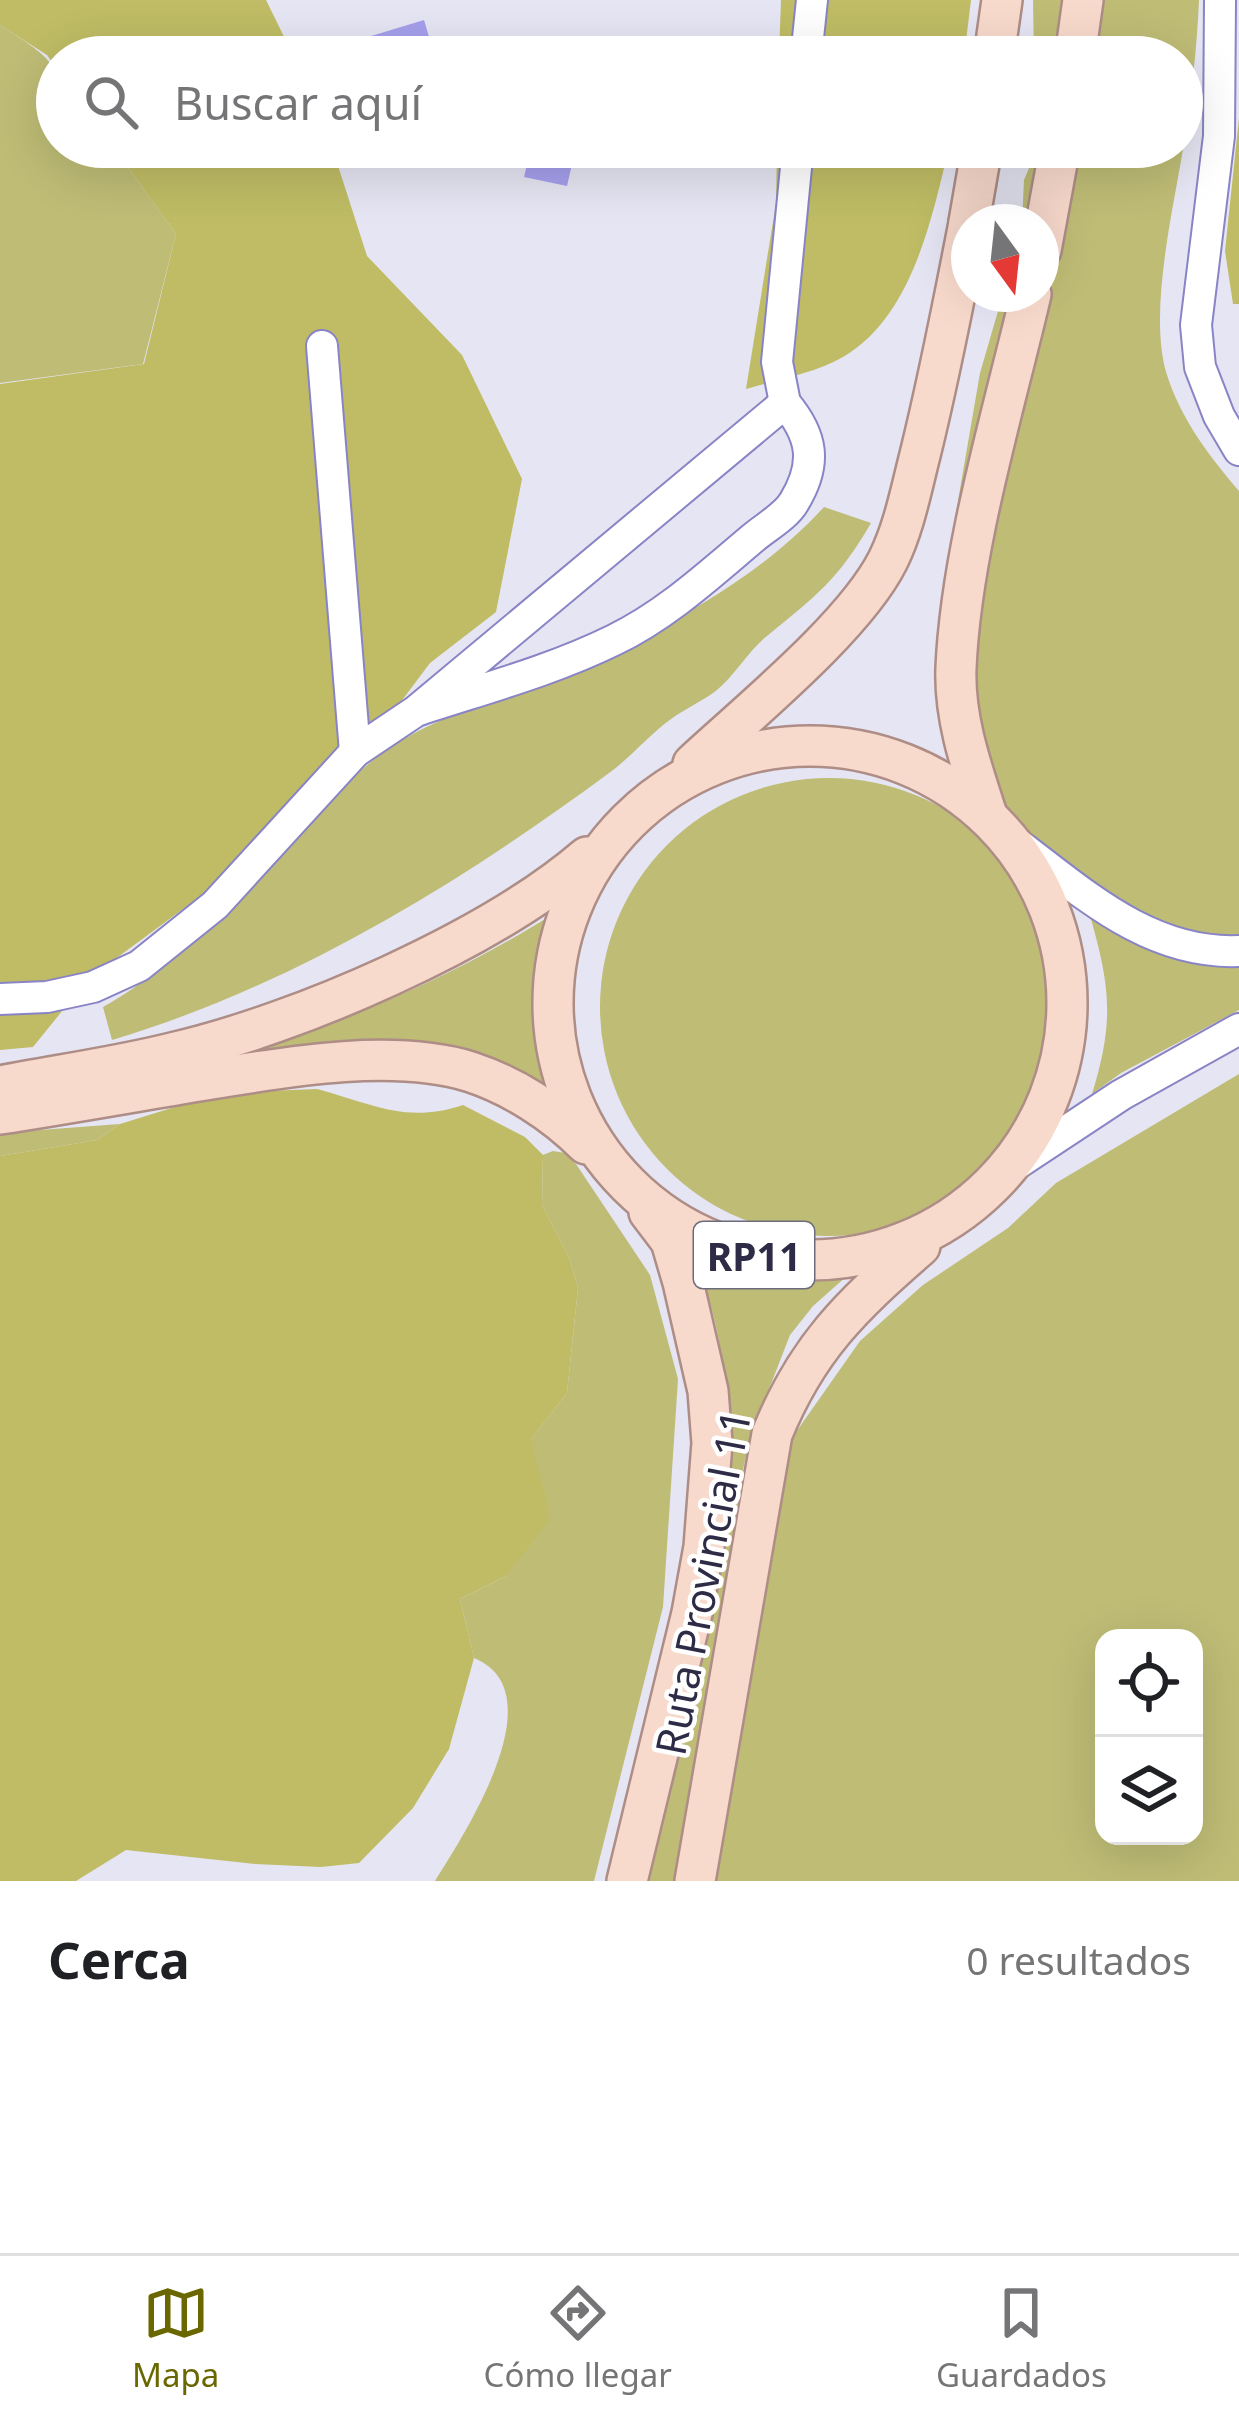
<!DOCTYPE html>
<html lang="es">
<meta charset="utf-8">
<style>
body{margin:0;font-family:"Noto Sans",sans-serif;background:#f2f2f2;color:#202124}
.controls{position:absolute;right:36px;bottom:36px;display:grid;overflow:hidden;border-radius:24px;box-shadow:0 12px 48px #0002}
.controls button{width:108px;height:108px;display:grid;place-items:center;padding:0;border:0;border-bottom:3px solid #e0e0e0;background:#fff;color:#202124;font:60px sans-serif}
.compass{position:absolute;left:951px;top:204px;width:108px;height:108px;border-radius:50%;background:#fff;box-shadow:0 12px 48px #0002;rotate:165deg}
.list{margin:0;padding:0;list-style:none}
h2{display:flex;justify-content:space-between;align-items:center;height:156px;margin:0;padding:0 48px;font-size:51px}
h2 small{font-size:39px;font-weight:400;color:#757577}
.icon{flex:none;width:66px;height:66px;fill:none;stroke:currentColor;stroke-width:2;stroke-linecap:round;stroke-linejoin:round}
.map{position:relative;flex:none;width:1239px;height:1881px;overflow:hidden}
.search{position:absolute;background:#fff;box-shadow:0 12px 48px #0002;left:36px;right:36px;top:36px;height:132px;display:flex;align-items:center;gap:30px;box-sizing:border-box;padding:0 42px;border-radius:66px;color:#757577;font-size:45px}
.sheet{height:372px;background:#fff}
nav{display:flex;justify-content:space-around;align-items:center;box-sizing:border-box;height:168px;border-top:3px solid #e0e0e0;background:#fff;font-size:33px;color:#757577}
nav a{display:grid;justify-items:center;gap:6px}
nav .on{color:#6a6700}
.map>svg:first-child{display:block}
</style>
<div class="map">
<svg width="1239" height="1881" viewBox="0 0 1239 1881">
<rect width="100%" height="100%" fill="#e5e5f3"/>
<!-- green -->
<g fill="#bebc75" fill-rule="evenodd">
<path d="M1033,0h166c-2,46 -7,92 -14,137 -10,66 -38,175 -18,238 14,44 42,81 72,116v443l-44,5 -41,-15 -94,-57 -55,-59 -32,-49 -33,-121 3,-50 37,-215 23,-79h38v-72h-19l2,-42 14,-33h144v-90h-148z"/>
<path d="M0,25c71,45 57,41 57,122h56l63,87 -33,130 -143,19z"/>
<path d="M824,507l47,16c-33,57 -55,73 -104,113 -19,15 -31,38 -50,54 -14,11 -31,18 -46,29 -22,16 -40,38 -62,54 -150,111 -317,213 -497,267l-9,-33c57,-31 115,-88 162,-134 38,-39 71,-86 115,-118 58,-43 127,-56 193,-82 23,-9 44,-23 65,-34 68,-35 134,-75 186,-132z"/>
<circle cx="829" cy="1007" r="229"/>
<path d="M1089,912c42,31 96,60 150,53v45l-118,63 -29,21c23,-74 18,-109 -3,-182z"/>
<path d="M550,916l10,10c-14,58 -19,111 -1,169l-49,-26 -317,4c131,-45 238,-83 357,-157z"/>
<path d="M1239,1074v807h-529l79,-439 71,-101 63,-56 85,-57 48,-45zM1104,1638h90v198h-90z"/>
<path d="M120,1124l-23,16 -97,16v-23z"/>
<path d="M553,1151l12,2 11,11 74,111 28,104 -15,228 -69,274h-159c30,-48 122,-189 39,-223l-14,-59 46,-23 26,-121 -1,-16 36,-46 11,-105 -8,-28 -28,-55 1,-50z"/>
<path d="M691,1256c68,22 94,38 165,12l-43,38 -23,29 -40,103 -14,63 15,50 -63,330h-39c37,-173 127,-463 42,-625z"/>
</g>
<!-- forest -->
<g fill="#bfbc65">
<path d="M0,0h266l28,57h-237v12l-10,-14 -47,-30z"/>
<path d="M781,0h190l-7,57h-185z"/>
<path d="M1239,118v186h-6l-8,-53z"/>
<path d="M113,147h219l35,109 95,99 60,124 -26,133 -66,51 -36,48 -192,184 -114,84 -55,68 -33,3v-666l144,-20 32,-130z"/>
<path d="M777,147h172c-17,71 -37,170 -106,210 -28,16 -66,23 -97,32l30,-186z"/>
<path d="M317,1089c56,15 89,35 146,16l62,32 18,18 -1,50 28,55 8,28 -11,105 -36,46 16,63 1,20 -42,54 -46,23 14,59 -25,91 -36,59 -54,55 -38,4 -66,-3 -129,-14 -50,31h-76v-725l97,-16 23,-16 100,-31z"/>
</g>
<!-- building -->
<g fill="#a59fec">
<path d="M424,20l11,37h-71l-6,-17z"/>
<path d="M531,147h45l-9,39 -43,-9z"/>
</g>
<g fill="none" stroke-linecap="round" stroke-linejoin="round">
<defs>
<g id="minor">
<path d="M1220,0l-1,136 -23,189 4,42 19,49 20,34"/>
<path d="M806,57l6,-57"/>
<path d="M322,346l33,406"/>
<path d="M785,403l-8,-41 21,-215"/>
<path d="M1011,839c69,51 136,116 228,112"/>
<path d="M0,999l47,-2 46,-10 46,-21 76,-61 140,-153 61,-41 369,-308c27,32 33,60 9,99 -8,14 -28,25 -41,36 -44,37 -87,77 -139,102 -63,31 -132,49 -198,71"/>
<path d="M1009,1169l112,-74 118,-66"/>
</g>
<g id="major">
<path d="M994,57l8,-57"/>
<path d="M1075,57l8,-57"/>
<path d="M969,222l13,-75"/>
<path d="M1041,250l19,-103"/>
<circle cx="810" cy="1003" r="257"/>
<path d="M693,764c56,-52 162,-138 195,-204 16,-32 23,-70 32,-105 19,-77 34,-154 49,-232"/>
<path d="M986,812c-15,-46 -32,-95 -30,-144 5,-118 48,-259 75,-374"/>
<path d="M0,1086c57,-11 116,-19 172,-33 126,-29 317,-112 415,-196"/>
<path d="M0,1114c66,-10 132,-22 199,-33 80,-13 192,-34 272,-9 42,14 83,40 115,72"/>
<path d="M627,1881l65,-268 12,-66 8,-104 -4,-52 -25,-109 -12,-41 -22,-29"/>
<path d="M695,1881l77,-447c35,-86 79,-128 148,-188"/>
</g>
</defs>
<!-- minor casing -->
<use href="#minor" stroke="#8984c5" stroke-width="34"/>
<!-- major casing -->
<use href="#major" stroke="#ae8d87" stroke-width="44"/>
<!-- minor -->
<use href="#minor" stroke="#fff" stroke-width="30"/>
<!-- major -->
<use href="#major" stroke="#f8dacc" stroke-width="39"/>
</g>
<g text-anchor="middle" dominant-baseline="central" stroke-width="9" stroke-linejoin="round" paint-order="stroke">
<!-- shield labels -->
<rect fill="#fff" stroke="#6c6b7e" stroke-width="3" x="694" y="1222" width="120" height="66" rx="9"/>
<g font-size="39" font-weight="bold" fill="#2d2b46">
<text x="754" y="1255">RP11</text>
</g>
<!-- street labels -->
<g font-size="42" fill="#2d2b46" stroke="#fff">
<text transform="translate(702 1582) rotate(-79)">Ruta Provincial 11</text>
</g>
</g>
</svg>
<div class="controls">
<button><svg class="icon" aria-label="locate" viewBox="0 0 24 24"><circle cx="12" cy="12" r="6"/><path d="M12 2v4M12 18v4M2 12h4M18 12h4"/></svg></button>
<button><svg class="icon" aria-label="layers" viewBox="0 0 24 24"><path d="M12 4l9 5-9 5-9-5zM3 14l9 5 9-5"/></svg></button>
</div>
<svg class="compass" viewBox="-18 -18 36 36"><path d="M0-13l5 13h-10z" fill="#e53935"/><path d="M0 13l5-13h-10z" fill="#757577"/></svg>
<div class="search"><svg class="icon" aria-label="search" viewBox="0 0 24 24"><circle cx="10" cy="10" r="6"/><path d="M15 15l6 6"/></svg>Buscar aquí</div>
</div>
<section class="sheet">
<h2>Cerca<small>0 resultados</small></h2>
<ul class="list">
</ul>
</section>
<nav>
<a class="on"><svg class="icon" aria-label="map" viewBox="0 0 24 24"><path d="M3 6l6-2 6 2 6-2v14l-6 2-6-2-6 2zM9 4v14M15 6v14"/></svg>Mapa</a>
<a><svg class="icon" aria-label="directions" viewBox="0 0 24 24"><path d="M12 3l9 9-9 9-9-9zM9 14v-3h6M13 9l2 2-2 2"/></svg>Cómo llegar</a>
<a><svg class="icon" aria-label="saved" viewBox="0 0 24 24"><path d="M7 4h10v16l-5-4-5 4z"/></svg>Guardados</a>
</nav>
